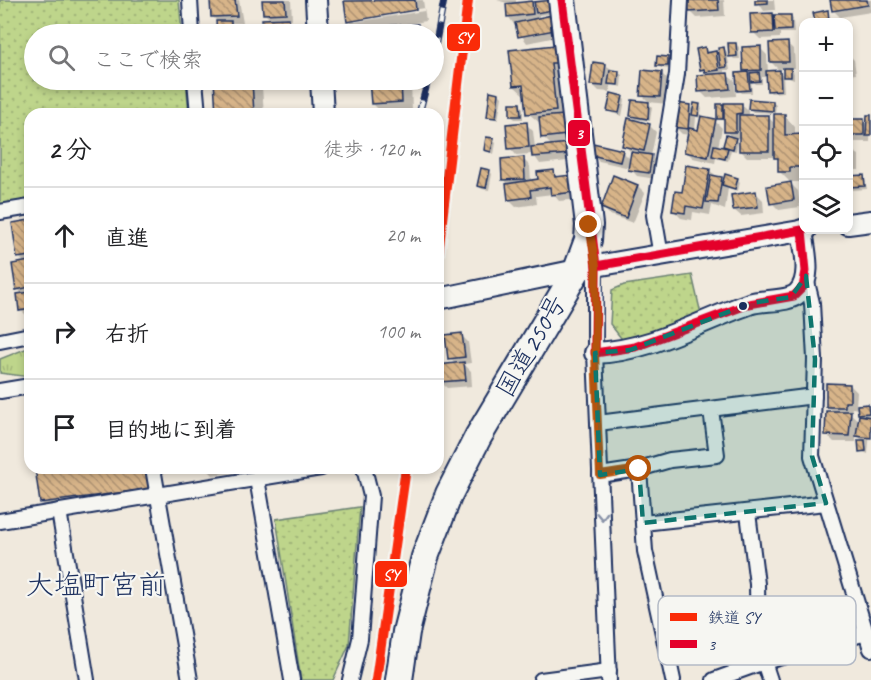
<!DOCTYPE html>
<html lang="ja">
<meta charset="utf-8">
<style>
body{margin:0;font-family:Caveat,"Klee One",sans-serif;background:#f2f2f2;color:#202124}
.controls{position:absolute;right:18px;top:18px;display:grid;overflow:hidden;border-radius:12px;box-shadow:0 3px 9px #0003}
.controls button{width:54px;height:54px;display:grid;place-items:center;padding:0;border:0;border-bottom:2px solid #e0e0e0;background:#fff;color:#202124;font:30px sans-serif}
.stop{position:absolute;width:18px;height:18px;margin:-14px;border:4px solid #b45309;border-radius:50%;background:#fff}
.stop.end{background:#b45309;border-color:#fff;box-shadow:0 2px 6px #0008}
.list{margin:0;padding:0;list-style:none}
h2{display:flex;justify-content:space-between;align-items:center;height:78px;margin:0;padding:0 24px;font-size:26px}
h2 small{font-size:20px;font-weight:400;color:#757577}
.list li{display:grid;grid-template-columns:39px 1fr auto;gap:18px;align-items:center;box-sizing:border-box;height:96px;padding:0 24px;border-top:2px solid #e0e0e0}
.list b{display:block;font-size:22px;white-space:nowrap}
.list em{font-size:20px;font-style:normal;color:#757577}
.icon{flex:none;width:33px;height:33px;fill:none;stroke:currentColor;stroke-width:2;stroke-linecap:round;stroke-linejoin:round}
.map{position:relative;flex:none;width:871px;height:680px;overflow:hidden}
.search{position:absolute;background:#fff;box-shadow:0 3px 9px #0003;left:24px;top:24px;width:420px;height:66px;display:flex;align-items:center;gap:15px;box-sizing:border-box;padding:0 21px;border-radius:33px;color:#757577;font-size:22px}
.panel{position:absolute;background:#fff;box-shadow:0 3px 9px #0003;left:24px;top:108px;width:420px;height:366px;border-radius:18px}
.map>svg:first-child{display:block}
</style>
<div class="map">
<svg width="871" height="680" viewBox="0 0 871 680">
<defs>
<pattern id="grass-tufts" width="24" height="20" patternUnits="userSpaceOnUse" patternTransform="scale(1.5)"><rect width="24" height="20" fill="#bed58b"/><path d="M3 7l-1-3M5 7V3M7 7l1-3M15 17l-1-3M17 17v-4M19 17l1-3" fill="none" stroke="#a3b77a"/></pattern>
<pattern id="park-dots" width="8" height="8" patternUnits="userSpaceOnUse" patternTransform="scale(1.5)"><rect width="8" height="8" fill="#bed58b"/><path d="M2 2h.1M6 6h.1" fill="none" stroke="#a3b77a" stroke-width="1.8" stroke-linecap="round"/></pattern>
<pattern id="building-back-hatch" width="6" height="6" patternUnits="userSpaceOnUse" patternTransform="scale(1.5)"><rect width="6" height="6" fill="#d7b489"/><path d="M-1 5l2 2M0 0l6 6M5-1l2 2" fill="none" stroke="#ae9373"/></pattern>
</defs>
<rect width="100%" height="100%" fill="#f0e9dd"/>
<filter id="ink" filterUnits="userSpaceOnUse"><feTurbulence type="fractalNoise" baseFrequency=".0167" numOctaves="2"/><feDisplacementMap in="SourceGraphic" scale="12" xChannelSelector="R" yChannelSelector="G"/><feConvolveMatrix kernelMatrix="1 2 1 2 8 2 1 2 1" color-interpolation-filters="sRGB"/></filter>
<g filter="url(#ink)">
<!-- grass -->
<path fill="url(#grass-tufts)" stroke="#6c8274" stroke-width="1.5" d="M30,347v30l-30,-4v-14z"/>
<!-- park -->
<g fill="url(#park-dots)" stroke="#6c8274" stroke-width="1.5">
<path d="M0,0h179l3,34h-148v46h152l3,34h-159v86l-30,5z"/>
<path d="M692,275l9,39 -76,29 -15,-19 2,-34 12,-5z"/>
<path d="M360,507l-11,138 -16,35h-32l-25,-161z"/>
</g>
<!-- shadow -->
<g fill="#0003" fill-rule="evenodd">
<path d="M212,0h27l4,23h-12l17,11h-29l-1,-12 -5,-5z"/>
<path d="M264,0h27l1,19h-3l7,7v8h-32l-1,-13 8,-1 -7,-7z"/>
<path d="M360,0h63l3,21 -24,4v2l16,-1 7,8h-38v-7l-28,5 -10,-11 -3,-19zM424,8v3l-69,11v-3z"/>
<path d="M497,0h19v4l15,-1 6,5 14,-7 5,12 -17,2v5l22,16 -34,7 -19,-27 -1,-13z"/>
<path d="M689,0h35l1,16 -28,2 -7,-7z"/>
<path d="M757,0h17l1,10 -11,1z"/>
<path d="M831,0h40v12l-31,5 -7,-7z"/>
<path d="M827,12l5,10h-16l-1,-8z"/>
<path d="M772,14l18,2 3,3 1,14h-14v5l-20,1 -7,-7z"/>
<path d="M787,43l7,7 1,18h-5l4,5v7l-10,-4 3,-8 -9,1 -7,-7z"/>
<path d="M736,44l3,3 1,12h-6l-3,-3z"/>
<path d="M555,47l17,95h-6l9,10 1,8 -36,4 -7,-10 -17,1 -6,-7 16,-24 7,7 2,17 17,-2 -9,-9 -2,-13 -13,-11 -2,-16 -12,-11z"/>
<path d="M724,48l3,4 3,18h-6l1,4 10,7 1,15 -29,2 -7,-7 8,-15 -7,-7 3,-20 17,9z"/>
<path d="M760,48l7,7 1,17h11l4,3 1,17 -13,1 -3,-3v-13h-6v7h-6l-5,-5 1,14h-10l-3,-3 8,-17 -3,-3z"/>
<path d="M848,54l6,6 2,14 -8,1z"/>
<path d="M667,58l4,3 -1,8 -9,-1 -3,-3z"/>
<path d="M605,65l17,10 -1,12 -10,-3 -1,8 -11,-1 -7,-7z"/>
<path d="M661,73l7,7 -1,24 -18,-2 -7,-7z"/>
<path d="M215,80h40l7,7 2,27h-47z"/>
<path d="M371,80h40l1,32 -29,2 -11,-11z"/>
<path d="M499,94l3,3 -4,23 -10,-4z"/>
<path d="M622,97l3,3 -3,16 -10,-3 -3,-3z"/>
<path d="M772,102l4,3 -1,8 -22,-1 -3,-3z"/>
<path d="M649,104l3,3 -2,14 -15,-2 -3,-3z"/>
<path d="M741,104l7,7v6h20l7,7 10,-8 10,11v9l9,2v39h-4v5h-10l-10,-10 -1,-11 -3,-4h-29l-7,-7v-12h-6l4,4 -2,9 -5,-1 -3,11 -12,-3 -1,5 -22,-5 -7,-7 4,-16 -8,-1 -7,-7 14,-21 5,5 5,-6 3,3 -2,10 15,3 7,7 -4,19 6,2 3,-12 6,2 -7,-8v-9l-7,-3 3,-14 3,3zM696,117l6,1 -3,13 -4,-1z"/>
<path d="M520,105l3,3v11h-8l-4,-3z"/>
<path d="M871,116l-1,26h-21l-1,-21h15l5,4z"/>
<path d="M649,125l7,7 -5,24 7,8 -2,15 -19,-3 -7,-8 -31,-7 -7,-7 30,-3 9,9 1,-7 -8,-8z"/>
<path d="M493,140l3,3 -2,11 -8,-4z"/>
<path d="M848,148l11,7v15h-11z"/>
<path d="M523,159l7,7 1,16 9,-1 13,-9 27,27 -21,2 -6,-7 -17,2 1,8 -21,3 -7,-7 -2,-17 -3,-4z"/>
<path d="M489,171l3,3 -3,16 -7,-1 -3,-3z"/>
<path d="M710,171l15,11 12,-3 3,3 -2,9 -10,-3 -3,22 -13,-5 -2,10 -17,-3 -1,8 -11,-2 -7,-7 9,-17z"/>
<path d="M864,176l3,13 -14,1 -3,-4z"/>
<path d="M614,177l24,9 7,7 -12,30 -23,-8 -7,-7z"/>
<path d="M791,184l7,7 2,16 -21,3 -7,-7z"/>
<path d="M756,193l7,7 1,13 -23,3 -7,-6z"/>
<path d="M30,222v95h-2l-7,-7 2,-15 -5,-6 7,-26 -6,-6z"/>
<path d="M461,335l7,7 3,21 -7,1 7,7 1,15 -25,2 -7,-7 16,-16 -6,-7z"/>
<path d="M850,385l7,7 -1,14h11l3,3 1,7h-6l6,3 -3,35 -8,-3 3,-10 -7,-7v8h-22l-7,-7 7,-22 -6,-7zM852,408l7,1 3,8 -3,4 -8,-7z"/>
<path d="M37,468h118l4,31 -107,14 -11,-11z"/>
<path d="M206,468h27l1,4 -21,3z"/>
</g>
<!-- building -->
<g fill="url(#building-back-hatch)" stroke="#1b2f5e" stroke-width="1.5">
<path d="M210,0h25l2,16 -26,1z"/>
<path d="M262,0h23l1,13 -23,1z"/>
<path d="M415,0l1,10 -69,12 -3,-21z"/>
<path d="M552,0l1,10 -17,3 -2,-11z"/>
<path d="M688,0h30l1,10 -30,2z"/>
<path d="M755,0h13v3l-13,1z"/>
<path d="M830,0h37l1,5 -36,6z"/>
<path d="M532,1l1,13 -26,3 -1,-13z"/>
<path d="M828,10l1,11 -14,1 -2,-9z"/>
<path d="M773,13l1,19 -23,1 -1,-19z"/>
<path d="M552,15l3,15 -37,7 -3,-14z"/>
<path d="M774,15h17v15l-16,1z"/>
<path d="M289,18l1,16h-27l-1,-15z"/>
<path d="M216,21h15v7l12,-1v7h-26z"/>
<path d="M418,24l1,10h-33l-1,-8z"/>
<path d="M788,42l1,20h-19l-1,-19z"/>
<path d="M728,43h8l1,13 -8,1z"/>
<path d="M555,45l2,18h-6l5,48 -30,3 -3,-29 -10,1 -4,-36z"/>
<path d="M761,46v24l-18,1 -1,-24z"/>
<path d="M705,47l1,6 10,-2 3,19 -14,2 -1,-3 -4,1 -4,-21z"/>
<path d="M724,47l3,20 -6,1 -3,-20z"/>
<path d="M657,56l11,1v9h-12z"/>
<path d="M593,62l13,2 -3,22 -13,-1z"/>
<rect x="783" y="68" width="8" height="9"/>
<path d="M610,70l9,1 -1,14 -10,-1z"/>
<path d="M642,70l20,2 -2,25 -20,-1z"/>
<path d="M780,70l1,20 -14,1 -1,-20z"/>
<path d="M748,72l2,18 -13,1 -1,-18z"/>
<path d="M759,72l1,9 -9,1 -1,-9z"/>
<path d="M728,73l2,16 -32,3 -1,-17z"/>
<path d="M214,80h38l2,34h-38z"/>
<path d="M369,80h32l1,22 -31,2z"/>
<path d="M490,91l9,2 -3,25 -9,-1z"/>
<path d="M611,93l12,3 -4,17 -12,-2z"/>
<path d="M749,99l24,2v10l-25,-2z"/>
<path d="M632,100l17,2 -1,17 -18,-3z"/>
<path d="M510,103h10l1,13h-11z"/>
<path d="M676,103l14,2 -2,24 -15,-2z"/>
<path d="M694,103l6,1 -2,12 -6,-1z"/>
<path d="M724,103h18v10l-6,1v18h-12z"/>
<rect x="717" y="104" width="6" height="15"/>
<path d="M774,114h11v21l17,-1 2,33h-14v5h-12v-14h-4z"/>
<path d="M564,115l2,20 -25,3 -2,-21z"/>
<rect x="739" y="115" width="30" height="36"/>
<path d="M867,115h4v21h-5z"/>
<path d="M701,116l15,3 -8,38 -24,-5 5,-24 9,2z"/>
<path d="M628,118l22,6 -6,27 -22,-5z"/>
<rect x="848" y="119" width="16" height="16"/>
<path d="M527,122l2,25 -21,2 -2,-25z"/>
<path d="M726,135l10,3 -3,11 -10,-3z"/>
<path d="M486,137l8,1 -3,14 -7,-2z"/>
<path d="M569,143l1,11 -38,3 -1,-10z"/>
<path d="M593,143l30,7 -3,12 -29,-7z"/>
<path d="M714,145l14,3 -3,11 -13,-3z"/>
<path d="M852,146l1,17 -5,1v-17z"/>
<path d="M631,152l21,3 -3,18 -21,-3z"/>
<path d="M524,157l1,22 -23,1 -1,-21z"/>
<path d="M686,165l24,4 -7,40 -17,-3 -1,7 -13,-2 3,-20 7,1z"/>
<path d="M481,168l9,2 -4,18 -9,-2z"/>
<path d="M554,170l1,7 16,-2 3,17 -23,3 -1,-8 -20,3 1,7 -23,3 -2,-16 32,-5 -1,-7z"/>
<path d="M725,174l13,4 -3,11 -13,-4z"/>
<path d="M613,175l25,10 -12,33 -25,-10z"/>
<path d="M711,175l11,2 -4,26 -12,-1z"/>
<path d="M864,175l1,11 -17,1v-11z"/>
<path d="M791,182l3,18 -24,4 -3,-18z"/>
<path d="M756,191l2,16 -25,3 -2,-15z"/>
<path d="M30,220v36l-13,2 -5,-35z"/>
<path d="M30,261v26l-14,3 -4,-26z"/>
<path d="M30,292v17l-11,2 -2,-17z"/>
<path d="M462,333l3,24 -17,2 -3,-24z"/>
<path d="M464,362l2,18 -27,2 -1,-17z"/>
<path d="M826,383l24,1v18h-5v5h-19z"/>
<path d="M868,404l1,9 -11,1 -1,-9z"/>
<path d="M826,411h25l-2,25 -24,-1z"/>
<path d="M859,415l12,2v21l-15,-2z"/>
<path d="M858,440h7l1,11 -7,1z"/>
<path d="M35,468h111l3,21 -109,14z"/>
</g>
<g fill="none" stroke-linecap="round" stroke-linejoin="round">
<defs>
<g id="street">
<path d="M190,0l2,34"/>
<path d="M195,80l3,34"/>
<path d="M0,212l30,-5"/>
<path d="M661,256l-7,-41 23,-141 4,-74"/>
<path d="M595,259v94l14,327"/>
<path d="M806,278l6,25 3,56 -3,97 59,193"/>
<path d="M0,341l30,-6"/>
<path d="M0,391l30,-5"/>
<path d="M598,423l216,-27"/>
<path d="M153,468l37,212"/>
<path d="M639,469l31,-9 47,-5 -6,-45"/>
<path d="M600,475l39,-6 6,82 28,129"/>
<path d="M257,479l35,201"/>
<path d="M59,511l28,169"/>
<path d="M748,513l9,71 1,58 6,20 102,-29"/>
<path d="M0,521l321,-53"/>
<path d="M643,523l183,-20"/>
<path d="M665,632l94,-15"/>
<path d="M350,680l10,-41 11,-143 -7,-28"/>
<path d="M541,680l68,-9"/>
<path d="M714,680l50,-18 6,18"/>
</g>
<g id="secondary">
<path d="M316,0l2,34"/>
<path d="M321,80l2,34"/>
<path d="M848,224l23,-3"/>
<path d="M438,299l158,-33 210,-36"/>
<path d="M595,353c55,-2 103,-31 154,-49 13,-5 39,-1 49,-11 15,-15 6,-45 4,-63"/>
</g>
<path id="highway" d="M399,680l7,-48 19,-75 24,-63 29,-57 99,-167 11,-30 1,-15 -27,-225"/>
</defs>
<!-- street casing -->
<use href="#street" stroke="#1b2f5e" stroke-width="18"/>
<!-- secondary casing -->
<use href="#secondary" stroke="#1b2f5e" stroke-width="24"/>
<!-- highway casing -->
<use href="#highway" stroke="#1b2f5e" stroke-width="30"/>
<!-- street -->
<use href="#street" stroke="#f6f6f2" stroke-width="14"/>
<!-- secondary -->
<use href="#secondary" stroke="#f6f6f2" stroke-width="20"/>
<!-- highway -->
<use href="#highway" stroke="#f6f6f2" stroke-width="26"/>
<defs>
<g id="rail">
<path d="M434,52l10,-52"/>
<path d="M419,114l9,-34"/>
</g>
</defs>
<!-- rail casing -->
<use href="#rail" stroke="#1b2f5e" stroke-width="7"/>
<!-- rail -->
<use href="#rail" stroke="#f6f6f2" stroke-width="4.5" stroke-dasharray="14" stroke-linecap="butt"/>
<defs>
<g id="bus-1">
<path d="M562,0l34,266"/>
<path d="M802,230l4,41 -3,16 -9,9 -45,8 -114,43 -40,6 1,-87z"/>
</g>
</defs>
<!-- bus-1 casing -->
<use href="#bus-1" stroke="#f6f6f2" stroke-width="14"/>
<!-- bus-1 -->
<use href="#bus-1" stroke="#e4002b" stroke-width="9"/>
<defs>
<g id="rail-1">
<path d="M438,254l30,-254"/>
<path d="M376,680l30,-212"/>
</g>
</defs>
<!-- rail-1 casing -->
<use href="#rail-1" stroke="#f6f6f2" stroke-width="15"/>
<!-- rail-1 -->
<use href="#rail-1" stroke="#fa2b08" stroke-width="10"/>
</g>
<!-- one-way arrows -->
<defs><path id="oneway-chevron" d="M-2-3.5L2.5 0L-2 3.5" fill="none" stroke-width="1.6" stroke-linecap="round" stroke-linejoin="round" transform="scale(1.5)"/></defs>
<use stroke="#8892a8" href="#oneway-chevron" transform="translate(602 516) rotate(88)"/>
</g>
<g fill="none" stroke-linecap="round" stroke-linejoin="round" filter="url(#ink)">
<!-- route -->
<path stroke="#b45309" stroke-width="8" d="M589,225l7,41 -1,87 5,122 39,-6"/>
</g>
<!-- marked area -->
<path fill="#0f766e" fill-opacity="0.2" stroke="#0f766e" stroke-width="4.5" stroke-dasharray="12 8" stroke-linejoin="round" d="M806,276l9,83 -3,97 14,47 -183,20 -4,-54 -39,6 -5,-122 35,-3 121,-47 40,-6z"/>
<!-- markers -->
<circle fill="#1b2f5e" stroke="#f6f6f2" stroke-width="2" cx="743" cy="306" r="5"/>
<g text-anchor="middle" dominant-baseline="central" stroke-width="4.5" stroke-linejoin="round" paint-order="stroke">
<!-- street labels -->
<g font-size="26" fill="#1b2f5e" stroke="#f6f6f2">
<text transform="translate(531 346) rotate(-60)">国道250号</text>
</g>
<!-- quarter labels -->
<g font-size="28" fill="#1b2f5e" stroke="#f6f6f2">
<text x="96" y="584">大塩町宮前</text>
</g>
</g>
<!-- legend -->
<rect x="658" y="596" width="198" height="69" rx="9" fill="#f6f6f2" stroke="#b4bac6" stroke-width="1.5"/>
<rect x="670" y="613" width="27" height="8" fill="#fa2b08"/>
<rect x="670" y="640" width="27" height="8" fill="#e4002b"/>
<g font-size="16" fill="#1b2f5e">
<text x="708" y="623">鉄道 SY</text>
<text x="708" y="650">3</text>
</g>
<g stroke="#f6f6f2" stroke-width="2">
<rect x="446" y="23" width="35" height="29" rx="6" fill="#fa2b08"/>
<rect x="567" y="119" width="24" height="28" rx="6" fill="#e4002b"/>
<rect x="374" y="560" width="34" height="28" rx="6" fill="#fa2b08"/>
</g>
<g font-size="16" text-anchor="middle" font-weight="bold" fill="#fff">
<text x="464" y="43">SY</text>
<text x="579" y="139">3</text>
<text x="391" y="580">SY</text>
</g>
</svg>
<div class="controls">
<button>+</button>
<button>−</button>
<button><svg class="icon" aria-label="locate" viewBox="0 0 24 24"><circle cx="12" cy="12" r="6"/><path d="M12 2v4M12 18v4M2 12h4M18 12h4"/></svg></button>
<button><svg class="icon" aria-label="layers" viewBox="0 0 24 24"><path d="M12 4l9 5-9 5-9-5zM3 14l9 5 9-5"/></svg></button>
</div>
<div class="stop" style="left:639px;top:469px"></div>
<div class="stop end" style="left:589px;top:225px"></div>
<div class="search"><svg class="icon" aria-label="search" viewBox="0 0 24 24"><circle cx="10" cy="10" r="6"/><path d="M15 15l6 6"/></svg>ここで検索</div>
<section class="panel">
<h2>2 分<small>徒歩 · 120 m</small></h2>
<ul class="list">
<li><svg class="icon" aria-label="ahead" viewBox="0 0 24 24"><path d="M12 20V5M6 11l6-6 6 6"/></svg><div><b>直進</b></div><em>20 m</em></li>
<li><svg class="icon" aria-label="right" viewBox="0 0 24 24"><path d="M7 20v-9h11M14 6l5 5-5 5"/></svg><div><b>右折</b></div><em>100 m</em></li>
<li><svg class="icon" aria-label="arrive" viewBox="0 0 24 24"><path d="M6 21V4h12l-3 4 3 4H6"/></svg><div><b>目的地に到着</b></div></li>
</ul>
</section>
</div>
